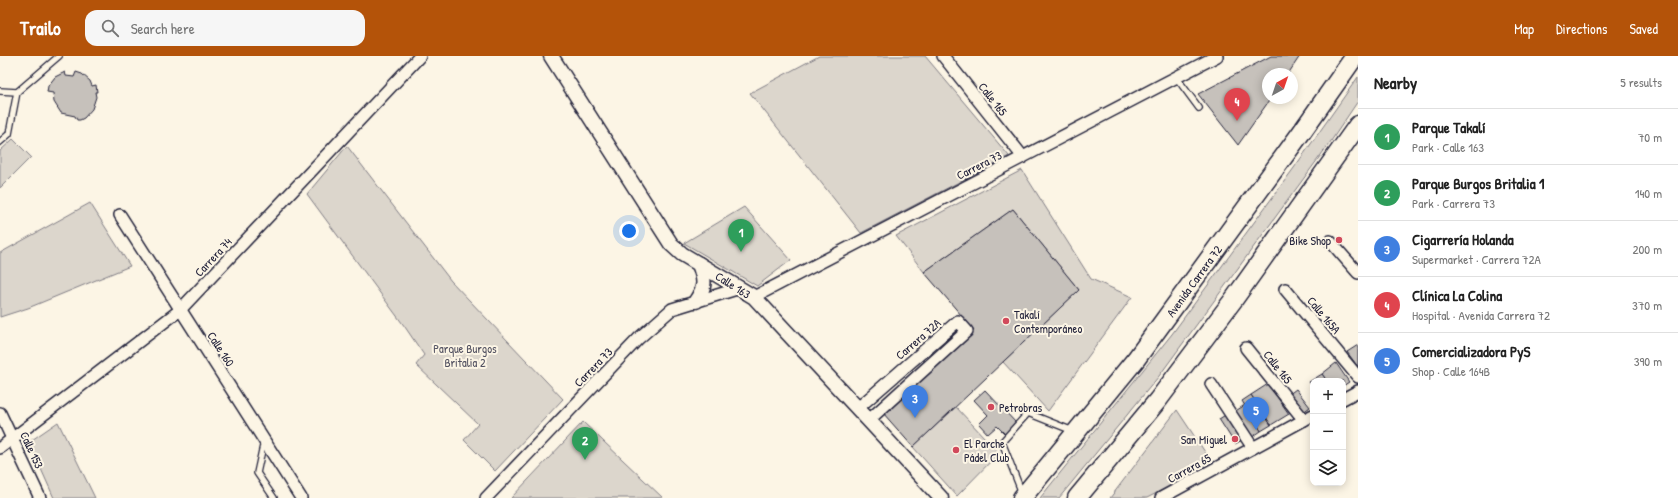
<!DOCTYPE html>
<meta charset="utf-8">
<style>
body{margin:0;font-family:"Patrick Hand",sans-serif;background:#f6f6f6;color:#222}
.controls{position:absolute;right:12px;bottom:12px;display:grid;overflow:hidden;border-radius:8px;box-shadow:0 2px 10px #0003}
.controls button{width:36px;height:36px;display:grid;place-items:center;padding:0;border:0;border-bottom:1px solid #e0e0e0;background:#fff;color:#222;font:20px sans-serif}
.compass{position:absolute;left:1262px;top:12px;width:36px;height:36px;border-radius:50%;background:#fff;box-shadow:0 2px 10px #0003;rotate:40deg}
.you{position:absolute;left:629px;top:175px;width:14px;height:14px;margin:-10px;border:3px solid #fff;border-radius:50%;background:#1a73e8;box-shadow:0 0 0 6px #1a73e833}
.badge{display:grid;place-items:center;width:26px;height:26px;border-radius:50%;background:#b45309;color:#fff;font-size:13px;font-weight:700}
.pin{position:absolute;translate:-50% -33px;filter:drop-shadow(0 1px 2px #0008)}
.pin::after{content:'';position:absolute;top:21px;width:14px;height:12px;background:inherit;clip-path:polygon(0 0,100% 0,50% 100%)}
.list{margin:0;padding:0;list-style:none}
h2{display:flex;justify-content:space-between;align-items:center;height:52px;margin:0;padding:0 16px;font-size:17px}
h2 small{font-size:13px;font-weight:400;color:#767676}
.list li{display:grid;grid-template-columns:26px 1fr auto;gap:12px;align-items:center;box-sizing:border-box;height:56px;padding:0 16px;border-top:1px solid #e0e0e0}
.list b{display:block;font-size:15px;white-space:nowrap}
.list p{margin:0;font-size:13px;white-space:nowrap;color:#767676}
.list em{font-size:13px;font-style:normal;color:#767676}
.icon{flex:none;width:22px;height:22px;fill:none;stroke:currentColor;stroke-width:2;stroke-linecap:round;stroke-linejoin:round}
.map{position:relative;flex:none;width:1358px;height:442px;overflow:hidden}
header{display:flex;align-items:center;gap:24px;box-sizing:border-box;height:56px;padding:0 20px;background:#b45309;color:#fff}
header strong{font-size:19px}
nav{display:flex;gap:22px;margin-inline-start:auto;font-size:14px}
.search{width:280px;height:36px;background:#f6f6f6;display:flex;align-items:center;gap:10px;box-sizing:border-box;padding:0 14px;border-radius:12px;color:#767676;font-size:15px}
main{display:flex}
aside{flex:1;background:#fff}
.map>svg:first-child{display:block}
</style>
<header>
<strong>Trailo</strong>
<div class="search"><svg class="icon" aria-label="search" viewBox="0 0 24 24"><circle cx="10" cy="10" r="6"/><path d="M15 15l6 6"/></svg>Search here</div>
<nav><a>Map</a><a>Directions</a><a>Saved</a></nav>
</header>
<main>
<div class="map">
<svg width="1358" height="442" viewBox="0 0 1358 442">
<rect width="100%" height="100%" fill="#fcf5e5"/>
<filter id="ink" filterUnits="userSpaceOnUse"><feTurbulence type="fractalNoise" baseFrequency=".025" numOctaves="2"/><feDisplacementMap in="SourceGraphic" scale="8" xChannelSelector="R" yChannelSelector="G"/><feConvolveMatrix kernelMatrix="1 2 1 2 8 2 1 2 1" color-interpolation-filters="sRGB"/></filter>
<g filter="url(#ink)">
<!-- green -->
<g fill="#dcd6cc" stroke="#7f7c84">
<path d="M819,0h106l84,100 -148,77 -111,-140z"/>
<path d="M1358,21v24l-29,43 -170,232 -100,122h-19l132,-164 122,-166z"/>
<path d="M13,83l18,18 -31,31v-37z"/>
<path d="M347,90l104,135 112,118 -68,72 -31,-31 14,-16 -62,-59 8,-10 -19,-28 -98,-133z"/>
<path d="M1022,114l69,109 41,18 -84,114 -45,-49 76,-72 -66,-81 -89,63 -28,-36z"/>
<path d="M90,147l40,63 -102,42 -28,9v-64z"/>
<path d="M744,151l47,53 -34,26 -73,-43z"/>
<path d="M956,351l43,46 -42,43 -44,-49z"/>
<path d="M1177,354l36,54 -66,34h-37z"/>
<path d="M58,366l37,76h-41l-25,-56z"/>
<path d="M583,366l80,76h-152z"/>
</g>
<!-- building -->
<g fill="#c6c1bb" stroke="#22223b">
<path d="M1271,0h29l-12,18h-20v24h3l-33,47 -40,-51z"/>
<path d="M65,16l1,4 8,1 2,-5 6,2 8,7 2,5 4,-1 1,7h-2l1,5 -4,12 -8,9 -4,2h-3l-2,-4 -14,-3 -7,-11 -1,-9 -6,-1 1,-6 7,-9z"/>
<path d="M1013,153l66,81 -166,157 -30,-34 91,-83 -50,-58z"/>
<path d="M1358,289v22l-11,-15z"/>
<path d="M1336,307l13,19 -6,4v-5h-16l-5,-7z"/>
<path d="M1322,318l5,7h-14v6l-4,-5z"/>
<path d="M1268,328l21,30 -18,11 -20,-30z"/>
<path d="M1296,333l14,18 -8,6 -14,-18z"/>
<path d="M985,334l32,34 -11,11 -9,-9 -9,8 -9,-10 9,-9 -14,-15z"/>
<path d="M1251,339l20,30 -10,6 -19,-30z"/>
<path d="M1245,349l16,26 -10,7 -17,-26z"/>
<path d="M1227,358l15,26 -7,4 -16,-25z"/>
</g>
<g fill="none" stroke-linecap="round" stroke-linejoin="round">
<defs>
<g id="service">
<path d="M1176,21l23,31"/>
<path d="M0,35l17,1"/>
<path d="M0,86l9,-8 8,-42 42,-36"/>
<path d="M264,385l-7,32 17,25"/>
<path d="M1022,437l-20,-51 26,-29 45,18"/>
</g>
<g id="minor">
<path d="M943,0l80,101"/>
<path d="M120,159l181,283"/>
<path d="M1330,185l28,32"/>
<path d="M1285,233l73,88"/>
<path d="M754,241l463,-241"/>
<path d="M1246,292l58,72"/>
<path d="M1211,328l42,64"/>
<path d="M1343,343l15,-8"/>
<path d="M858,352l100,-87 9,10 -98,89"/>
<path d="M0,357l40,85"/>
<path d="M0,392l180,-138 240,-254"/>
<path d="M486,442l153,-160 33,-29 68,-21"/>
<path d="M1161,442l152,-83"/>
</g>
<g id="tertiary">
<path d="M551,0l120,188 11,10 72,43 187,201"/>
<path d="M696,245c10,-15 9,-20 3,-37"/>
</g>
<g id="trunk">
<path d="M1022,442l114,-139 165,-226 54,-77"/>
<path d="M1077,442l81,-98 76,-101 124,-174"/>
</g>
</defs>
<!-- service casing -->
<use href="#service" stroke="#22223b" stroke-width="8"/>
<!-- minor casing -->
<use href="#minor" stroke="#22223b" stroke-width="14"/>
<!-- tertiary casing -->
<use href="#tertiary" stroke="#22223b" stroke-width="17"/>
<!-- trunk casing -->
<use href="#trunk" stroke="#22223b" stroke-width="21"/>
<!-- service -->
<use href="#service" stroke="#fcf5e5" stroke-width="5.5"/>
<!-- minor -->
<use href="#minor" stroke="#fcf5e5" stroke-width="11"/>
<!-- tertiary -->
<use href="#tertiary" stroke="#fcf5e5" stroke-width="14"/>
<!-- trunk -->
<use href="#trunk" stroke="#fcf5e5" stroke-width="18"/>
</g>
</g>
<!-- markers -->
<g fill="#d1495b" stroke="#fcf5e5" stroke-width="1.5">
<circle cx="1339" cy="184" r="4"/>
<circle cx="1006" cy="265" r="4"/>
<circle cx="991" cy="351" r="4"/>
<circle cx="1235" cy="383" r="4"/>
<circle cx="956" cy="394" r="4"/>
</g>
<g text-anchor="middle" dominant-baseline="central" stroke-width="4" stroke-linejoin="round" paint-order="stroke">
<!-- street labels -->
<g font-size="12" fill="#22223b" stroke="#fcf5e5">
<text transform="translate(993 43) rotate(52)">Calle 165</text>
<text transform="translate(979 109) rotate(-27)">Carrera 73</text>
<text transform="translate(213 201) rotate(-47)">Carrera 74</text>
<text transform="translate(1194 225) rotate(-54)">Avenida Carrera 72</text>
<text transform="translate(733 229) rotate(32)">Calle 163</text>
<text transform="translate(1324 259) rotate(50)">Calle 165A</text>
<text transform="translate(918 283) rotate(-41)">Carrera 72A</text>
<text transform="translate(221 293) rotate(57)">Calle 160</text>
<text transform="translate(593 311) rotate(-46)">Carrera 73</text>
<text transform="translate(1278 311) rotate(52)">Calle 165</text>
<text transform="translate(32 394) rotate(65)">Calle 153</text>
<text transform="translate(1189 412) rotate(-29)">Carrera 65</text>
</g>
<!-- poi labels -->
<g font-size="12" fill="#22223b" stroke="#fcf5e5" text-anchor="start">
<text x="1331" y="184" text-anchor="end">Bike Shop</text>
<text x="1014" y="258">Takalí<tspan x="1014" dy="14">Contemporáneo</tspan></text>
<text x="999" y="351">Petrobras</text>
<text x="1227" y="383" text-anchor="end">San Miguel</text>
<text x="964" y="387">El Parche<tspan x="964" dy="14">Pádel Club</tspan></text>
</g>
<!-- park labels -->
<g font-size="12" fill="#504f5f" stroke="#fcf5e5">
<text x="465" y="292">Parque Burgos<tspan x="465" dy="14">Britalia 2</tspan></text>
</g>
</g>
</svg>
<div class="controls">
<button>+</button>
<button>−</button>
<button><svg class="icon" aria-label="layers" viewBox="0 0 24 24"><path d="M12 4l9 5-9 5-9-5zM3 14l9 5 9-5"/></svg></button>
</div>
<svg class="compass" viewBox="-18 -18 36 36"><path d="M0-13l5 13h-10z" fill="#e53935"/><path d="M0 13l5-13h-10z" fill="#767676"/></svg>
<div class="you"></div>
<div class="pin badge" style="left:741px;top:196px;background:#2e9e5b">1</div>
<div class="pin badge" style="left:585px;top:404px;background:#2e9e5b">2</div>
<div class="pin badge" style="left:915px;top:362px;background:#3f7fe0">3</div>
<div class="pin badge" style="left:1237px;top:65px;background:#e0444e">4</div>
<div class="pin badge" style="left:1256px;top:374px;background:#3f7fe0">5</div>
</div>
<aside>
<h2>Nearby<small>5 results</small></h2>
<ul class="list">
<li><span class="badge" style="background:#2e9e5b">1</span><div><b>Parque Takalí</b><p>Park · Calle 163</p></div><em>70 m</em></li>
<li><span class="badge" style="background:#2e9e5b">2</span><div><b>Parque Burgos Britalia 1</b><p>Park · Carrera 73</p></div><em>140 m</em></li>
<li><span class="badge" style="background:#3f7fe0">3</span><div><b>Cigarrería Holanda</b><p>Supermarket · Carrera 72A</p></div><em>200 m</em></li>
<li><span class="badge" style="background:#e0444e">4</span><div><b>Clínica La Colina</b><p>Hospital · Avenida Carrera 72</p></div><em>370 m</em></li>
<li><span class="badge" style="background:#3f7fe0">5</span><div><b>Comercializadora PyS</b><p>Shop · Calle 164B</p></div><em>390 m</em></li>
</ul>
</aside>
</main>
